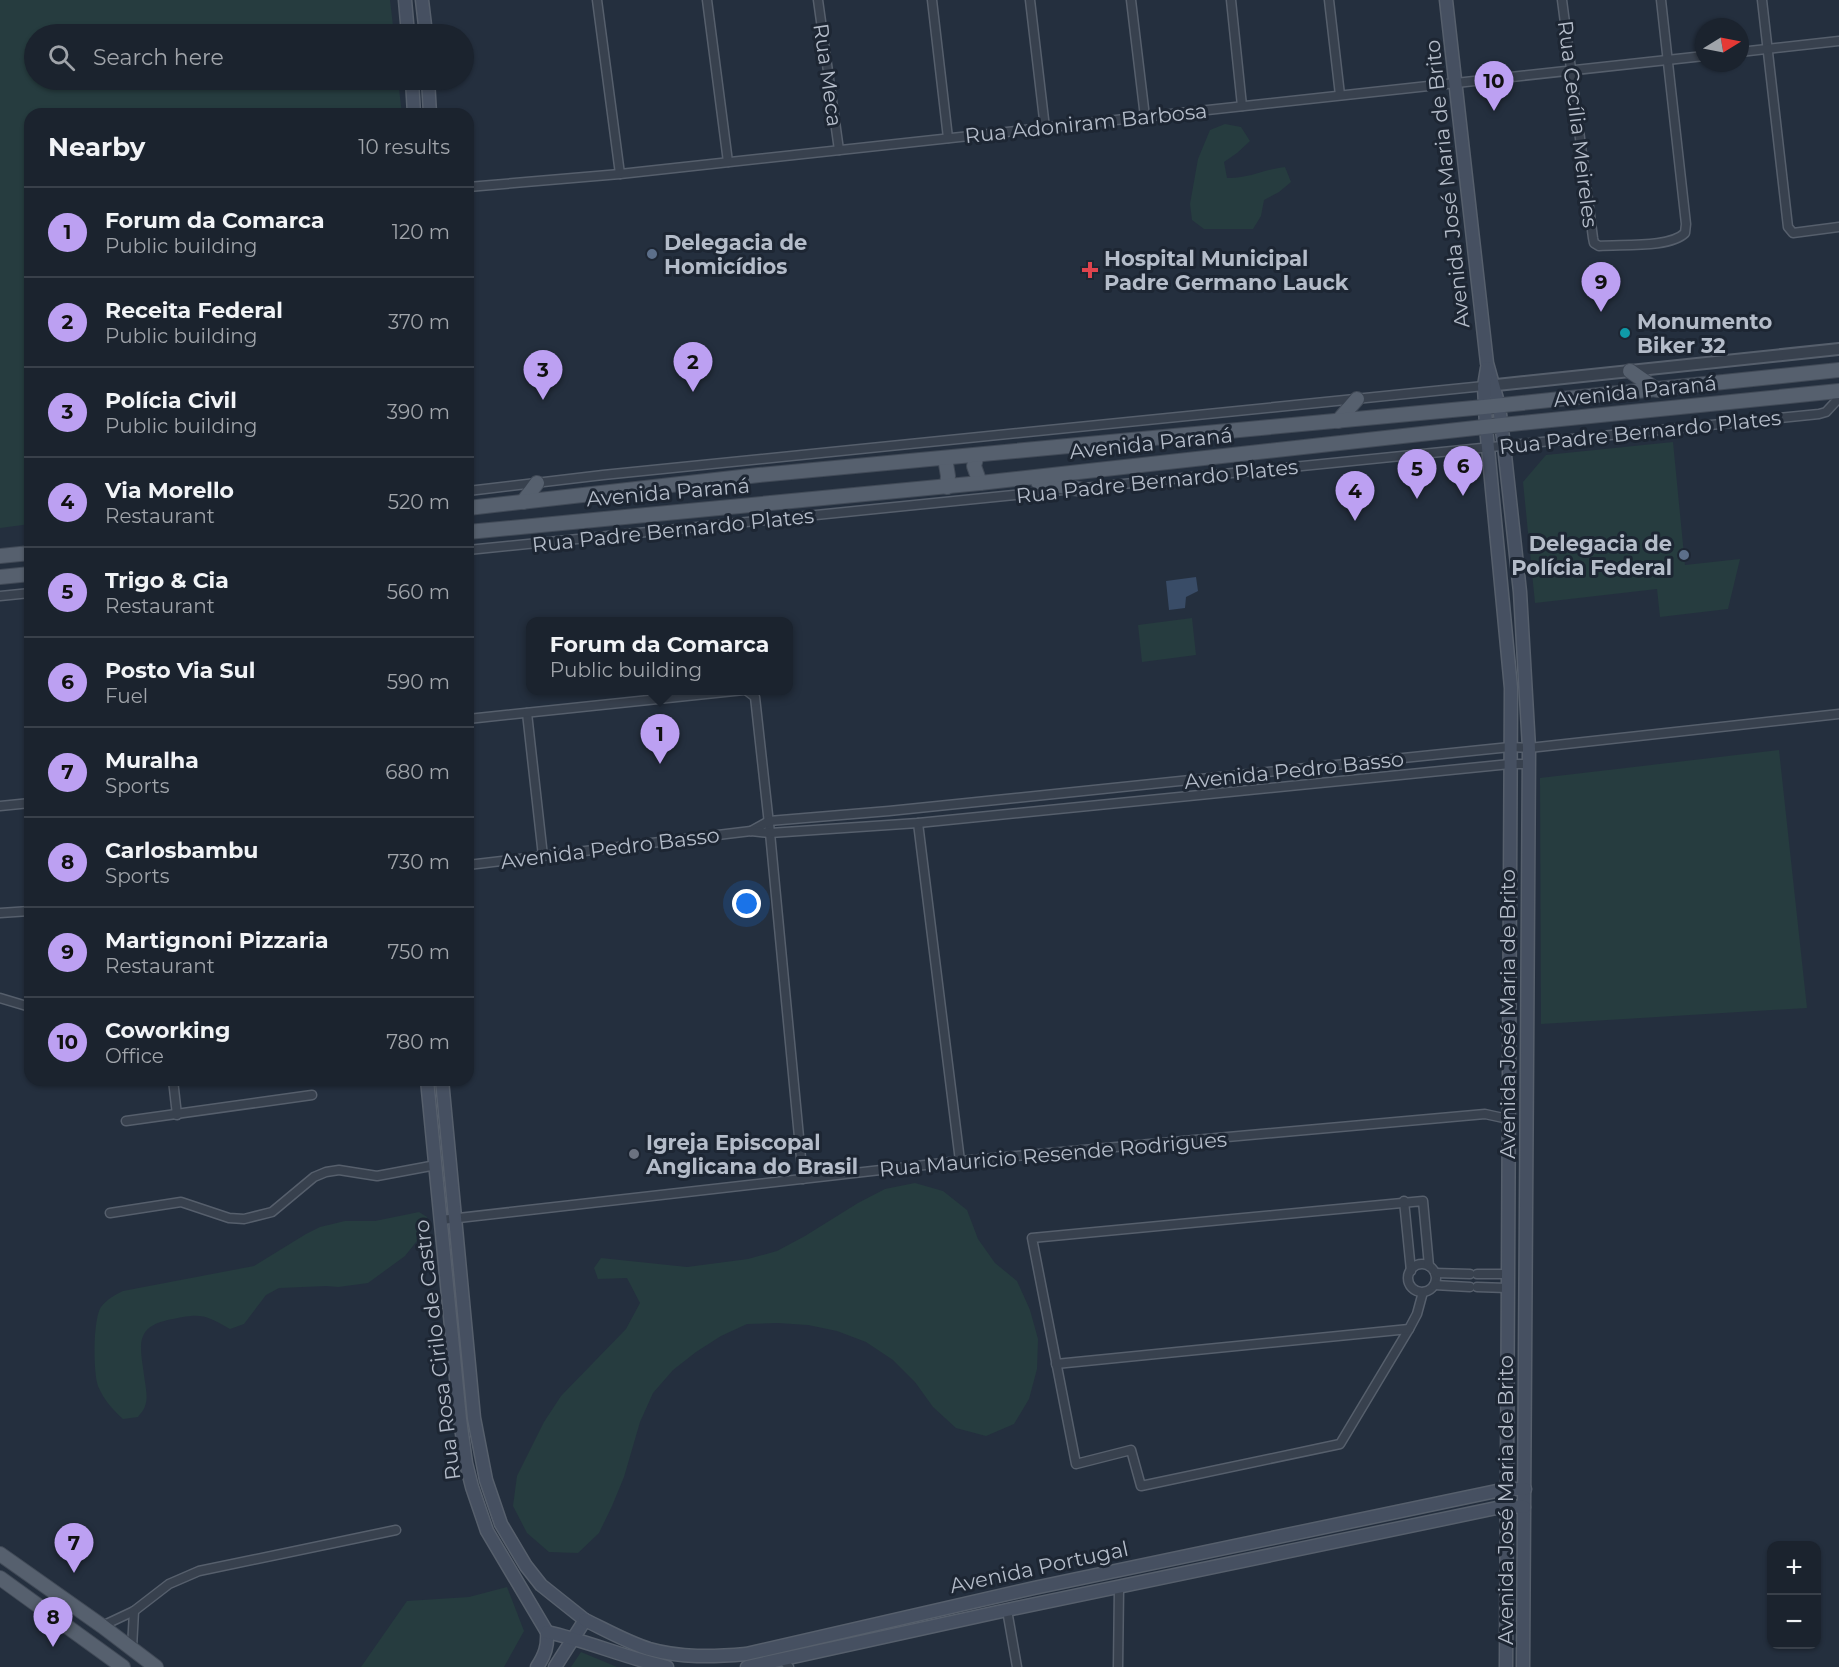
<!DOCTYPE html>
<meta charset="utf-8">
<style>
body{margin:0;font-family:Montserrat,sans-serif;background:#242b36;color:#f1f3f6}
.controls{position:absolute;right:18px;bottom:18px;display:grid;overflow:hidden;border-radius:12px;box-shadow:0 2px 4px #0004}
.controls button{width:54px;height:54px;display:grid;place-items:center;padding:0;border:0;border-bottom:2px solid #39404a;background:#1b232e;color:#f1f3f6;font:30px sans-serif}
.compass{position:absolute;left:1695px;top:18px;width:54px;height:54px;border-radius:50%;background:#1b232e;box-shadow:0 2px 4px #0004;rotate:80deg}
.you{position:absolute;left:747px;top:904px;width:21px;height:21px;margin:-15px;border:4px solid #fff;border-radius:50%;background:#1a73e8;box-shadow:0 0 0 9px #1a73e833}
.badge{display:grid;place-items:center;width:39px;height:39px;border-radius:50%;background:#bca0f2;color:#111;font-size:20px;font-weight:700}
.pin{position:absolute;translate:-50% -50px;filter:drop-shadow(0 2px 3px #0008)}
.pin::after{content:'';position:absolute;top:32px;width:21px;height:18px;background:inherit;clip-path:polygon(0 0,100% 0,50% 100%)}
.popup{position:absolute;left:526px;top:617px;width:267px;height:78px;box-sizing:border-box;display:grid;place-content:center;border-radius:12px;background:#1b232e;filter:drop-shadow(0 2px 4px #0005);font-size:20px;white-space:nowrap;color:#a0a4aa}
.popup b{font-size:22px;color:#f1f3f6}
.popup::after{content:'';position:absolute;left:50%;top:100%;margin-left:-12px;border:12px solid transparent;border-top-color:#1b232e}
.list{margin:0;padding:0;list-style:none}
h2{display:flex;justify-content:space-between;align-items:center;height:78px;margin:0;padding:0 24px;font-size:26px}
h2 small{font-size:20px;font-weight:400;color:#a0a4aa}
.list li{display:grid;grid-template-columns:39px 1fr auto;gap:18px;align-items:center;box-sizing:border-box;height:90px;padding:0 24px;border-top:2px solid #39404a}
.list b{display:block;font-size:22px;white-space:nowrap}
.list p{margin:0;font-size:20px;white-space:nowrap;color:#a0a4aa}
.list em{font-size:20px;font-style:normal;color:#a0a4aa}
.icon{flex:none;width:33px;height:33px;fill:none;stroke:currentColor;stroke-width:2;stroke-linecap:round;stroke-linejoin:round}
.map{position:relative;flex:none;width:1839px;height:1667px;overflow:hidden}
.search{position:absolute;background:#1b232e;box-shadow:0 2px 4px #0004;left:24px;top:24px;width:450px;height:66px;display:flex;align-items:center;gap:15px;box-sizing:border-box;padding:0 21px;border-radius:33px;color:#a0a4aa;font-size:22px}
.panel{position:absolute;background:#1b232e;box-shadow:0 2px 4px #0004;left:24px;top:108px;width:450px;height:978px;border-radius:18px}
.map>svg:first-child{display:block}
</style>
<div class="map">
<svg width="1839" height="1667" viewBox="0 0 1839 1667">
<rect width="100%" height="100%" fill="#242f3e"/>
<!-- green -->
<g fill="#263c3f">
<path d="M0,0h390l4,34h-360v46h364l4,34h-372v410l-30,4z"/>
<path d="M1225,124l16,3 9,14 -13,12 -13,9 3,16c21,1 38,-9 58,-11l6,15 -12,10 -15,8 -3,16 -8,13h-49l-12,-9 -2,-16 8,-45 12,-29z"/>
<path d="M1673,442l12,123 55,-6 -12,50 -68,8 -3,-28 -122,14 -12,-121 23,-27z"/>
<path d="M1192,618l4,37 -54,7 -4,-37z"/>
<path d="M1779,750l28,258 -266,16 -1,-246z"/>
<path d="M915,1183l28,8 24,19 11,29 17,24 22,18 13,29 8,29 -1,30 -8,30 -15,25 -28,12 -30,-8 -23,-21 -18,-25 -22,-22 -27,-18 -29,-11 -29,-6 -30,-2 -31,1 -26,12 -25,16 -23,18 -20,23 -13,29 -16,55 -12,29 -13,27 -21,20 -29,-1 -22,-19 -14,-27 4,-30 27,-54 17,-26 65,-67 14,-26 -13,-25 -29,1 -4,-11 7,-10 86,9 61,-8 29,-8 28,-15 53,-33 27,-14z"/>
<path d="M419,1212l8,5 -3,15 -19,24 -37,27 -30,4 -12,-1 -47,2 -13,7 -22,29 -14,5c-25,-14 -28,-16 -57,-10 -42,7 -32,29 -28,63 1,7 3,17 0,24 -1,4 -5,8 -7,11l-15,2c-11,-10 -19,-19 -25,-33 -5,-14 -5,-67 3,-79 6,-8 14,-12 22,-16l131,-25 52,-32 14,-7 25,-6h30z"/>
<path d="M507,1587l17,44 -20,36h-143l46,-66 62,-4z"/>
<path d="M581,1652l36,15h-46z"/>
</g>
<!-- water -->
<path fill="#394c67" d="M1196,577l2,14 -12,6 -1,11 -16,2 -3,-29z"/>
<g fill="none" stroke-linecap="round" stroke-linejoin="round">
<defs>
<g id="minor">
<path d="M597,0l23,174"/>
<path d="M707,0l21,162"/>
<path d="M818,0l21,150"/>
<path d="M932,0l16,138"/>
<path d="M1030,0l15,128"/>
<path d="M1131,0l14,117"/>
<path d="M1231,0l11,106"/>
<path d="M1329,0l11,95"/>
<path d="M1562,0l31,238 1,5 5,3c23,-2 71,2 86,-13l1,-9 -25,-224"/>
<path d="M1762,0l26,227 5,6 46,-6"/>
<path d="M1740,52l99,-11"/>
<path d="M468,187l152,-13 1084,-118"/>
<path d="M468,491l135,-16 881,-89"/>
<path d="M468,550l1351,-136 7,-2 13,-14"/>
<path d="M0,596l30,-3"/>
<path d="M746,690l9,7 15,136 33,346"/>
<path d="M527,713l16,143"/>
<path d="M468,719l276,-29"/>
<path d="M0,806l30,-3"/>
<path d="M918,823l42,338"/>
<path d="M751,831l18,-10 120,-10 621,-64 19,1 310,-34"/>
<path d="M468,865l283,-34 19,2 148,-10 592,-59h18"/>
<path d="M0,913l30,-2"/>
<path d="M0,998l30,9"/>
<path d="M173,1080l4,35"/>
<path d="M126,1121l186,-26"/>
<path d="M1404,1201l7,70"/>
<path d="M110,1213l71,-11 48,16 15,1 28,-7 42,-35 12,-5 13,-2 38,6 59,-11"/>
<path d="M441,1220l519,-59 525,-47 23,5"/>
<circle cx="1422" cy="1278" r="14"/>
<path d="M1435,1273l35,1"/>
<path d="M1477,1274h30"/>
<path d="M1434,1285l36,2"/>
<path d="M1477,1287l30,1"/>
<path d="M1423,1292l-6,22 -8,15 -69,115 -199,42 -10,-36 -55,14 -44,-226 391,-37 6,65"/>
<path d="M1056,1364l353,-35"/>
<path d="M1007,1610l10,57"/>
<path d="M102,1626l32,-15 35,-27 30,-13 197,-41"/>
<path d="M132,1648l2,-37"/>
<path d="M783,1660l6,7"/>
<path d="M1118,1667l1,-79"/>
</g>
<path id="tertiary" d="M1487,386l352,-37"/>
<g id="secondary">
<path d="M405,0l3,34"/>
<path d="M422,0l4,34"/>
<path d="M1446,0l41,363 12,43 5,40 16,146 9,156 -6,919"/>
<path d="M412,80l2,34"/>
<path d="M428,80l2,34"/>
<path d="M1487,368l-3,18 2,41 25,261 -5,979"/>
<path d="M427,1080l33,339 6,44 6,24 15,44 60,101c1,14 -2,23 -10,35"/>
<path d="M442,1080l32,338 12,62 15,44 25,42 15,19 44,35 -30,47"/>
<path d="M585,1620c21,10 42,22 64,29 32,9 64,8 97,5l288,-66 472,-99h19"/>
<path d="M547,1632c41,9 79,26 120,35"/>
<path d="M747,1667l260,-57 499,-104 18,1"/>
</g>
<g id="primary">
<path d="M1630,371l27,19"/>
<path d="M1338,421l19,-22"/>
<path d="M977,455l-3,11 6,17"/>
<path d="M945,458l3,18 -1,11"/>
<path d="M1038,482l41,7"/>
<path d="M523,502l14,-19"/>
<path d="M468,508l291,-33 725,-68 355,-37"/>
<path d="M468,532l512,-49 522,-58 337,-34"/>
<path d="M0,556l30,-3"/>
<path d="M0,577l30,-3"/>
<path d="M0,1554l102,72 54,41"/>
<path d="M0,1578l123,89"/>
</g>
</defs>
<!-- minor casing -->
<use href="#minor" stroke="#565f6c" stroke-width="11"/>
<!-- tertiary casing -->
<use href="#tertiary" stroke="#565f6c" stroke-width="14"/>
<!-- secondary casing -->
<use href="#secondary" stroke="#565f6c" stroke-width="15"/>
<!-- primary casing -->
<use href="#primary" stroke="#414a57" stroke-width="16"/>
<!-- minor -->
<use href="#minor" stroke="#38414e" stroke-width="8"/>
<!-- tertiary -->
<use href="#tertiary" stroke="#38414e" stroke-width="10"/>
<!-- secondary -->
<use href="#secondary" stroke="#465061" stroke-width="12"/>
<!-- primary -->
<use href="#primary" stroke="#56606e" stroke-width="14"/>
</g>
<!-- markers -->
<g fill="#5c6f8a" stroke="#1d2633" stroke-width="2">
<circle cx="652" cy="254" r="6"/>
<circle cx="1684" cy="555" r="6"/>
</g>
<path fill="#e0444e" stroke="#1d2633" stroke-width="2" d="M1087 261h6v6h6v6h-6v6h-6v-6h-6v-6h6z"/>
<circle fill="#0f9aa8" stroke="#1d2633" stroke-width="2" cx="1625" cy="333" r="6"/>
<circle fill="#6b7280" stroke="#1d2633" stroke-width="2" cx="634" cy="1154" r="6"/>
<g text-anchor="middle" dominant-baseline="central" stroke-width="6" stroke-linejoin="round" paint-order="stroke">
<!-- street labels -->
<g font-size="21" fill="#b4bcc9" stroke="#1d2633">
<text transform="translate(828 75) rotate(82)">Rua Meca</text>
<text transform="translate(1086 123) rotate(-6)">Rua Adoniram Barbosa</text>
<text transform="translate(1578 124) rotate(83)">Rua Cecília Meireles</text>
<text transform="translate(1447 184) rotate(-96)">Avenida José Maria de Brito</text>
<text transform="translate(1635 391) rotate(-6)">Avenida Paraná</text>
<text transform="translate(1640 432) rotate(-6)">Rua Padre Bernardo Plates</text>
<text transform="translate(1151 443) rotate(-6)">Avenida Paraná</text>
<text transform="translate(1157 481) rotate(-6)">Rua Padre Bernardo Plates</text>
<text transform="translate(668 492) rotate(-5)">Avenida Paraná</text>
<text transform="translate(673 530) rotate(-6)">Rua Padre Bernardo Plates</text>
<text transform="translate(1294 770) rotate(-6)">Avenida Pedro Basso</text>
<text transform="translate(610 848) rotate(-7)">Avenida Pedro Basso</text>
<text transform="translate(1507 1014) rotate(-90)">Avenida José Maria de Brito</text>
<text transform="translate(1053 1154) rotate(-5)">Rua Mauricio Resende Rodrigues</text>
<text transform="translate(437 1350) rotate(-97)">Rua Rosa Cirilo de Castro</text>
<text transform="translate(1505 1500) rotate(-90)">Avenida José Maria de Brito</text>
<text transform="translate(1039 1567) rotate(-12)">Avenida Portugal</text>
</g>
<!-- poi labels -->
<g font-size="21" font-weight="bold" fill="#b4bcc9" stroke="#1d2633" text-anchor="start">
<text x="664" y="242">Delegacia de<tspan x="664" dy="24">Homicídios</tspan></text>
<text x="1104" y="258">Hospital Municipal<tspan x="1104" dy="24">Padre Germano Lauck</tspan></text>
<text x="1637" y="321">Monumento<tspan x="1637" dy="24">Biker 32</tspan></text>
<text x="1672" y="543" text-anchor="end">Delegacia de<tspan x="1672" dy="24">Polícia Federal</tspan></text>
<text x="646" y="1142">Igreja Episcopal<tspan x="646" dy="24">Anglicana do Brasil</tspan></text>
</g>
</g>
</svg>
<div class="controls">
<button>+</button>
<button>−</button>
</div>
<svg class="compass" viewBox="-18 -18 36 36"><path d="M0-13l5 13h-10z" fill="#e53935"/><path d="M0 13l5-13h-10z" fill="#a0a4aa"/></svg>
<div class="you"></div>
<div class="pin badge" style="left:660px;top:764px">1</div>
<div class="popup"><b>Forum da Comarca</b>Public building</div>
<div class="pin badge" style="left:693px;top:392px">2</div>
<div class="pin badge" style="left:543px;top:400px">3</div>
<div class="pin badge" style="left:1355px;top:521px">4</div>
<div class="pin badge" style="left:1417px;top:499px">5</div>
<div class="pin badge" style="left:1463px;top:496px">6</div>
<div class="pin badge" style="left:74px;top:1573px">7</div>
<div class="pin badge" style="left:53px;top:1647px">8</div>
<div class="pin badge" style="left:1601px;top:312px">9</div>
<div class="pin badge" style="left:1494px;top:111px">10</div>
<div class="search"><svg class="icon" aria-label="search" viewBox="0 0 24 24"><circle cx="10" cy="10" r="6"/><path d="M15 15l6 6"/></svg>Search here</div>
<section class="panel">
<h2>Nearby<small>10 results</small></h2>
<ul class="list">
<li><span class="badge">1</span><div><b>Forum da Comarca</b><p>Public building</p></div><em>120 m</em></li>
<li><span class="badge">2</span><div><b>Receita Federal</b><p>Public building</p></div><em>370 m</em></li>
<li><span class="badge">3</span><div><b>Polícia Civil</b><p>Public building</p></div><em>390 m</em></li>
<li><span class="badge">4</span><div><b>Via Morello</b><p>Restaurant</p></div><em>520 m</em></li>
<li><span class="badge">5</span><div><b>Trigo &amp; Cia</b><p>Restaurant</p></div><em>560 m</em></li>
<li><span class="badge">6</span><div><b>Posto Via Sul</b><p>Fuel</p></div><em>590 m</em></li>
<li><span class="badge">7</span><div><b>Muralha</b><p>Sports</p></div><em>680 m</em></li>
<li><span class="badge">8</span><div><b>Carlosbambu</b><p>Sports</p></div><em>730 m</em></li>
<li><span class="badge">9</span><div><b>Martignoni Pizzaria</b><p>Restaurant</p></div><em>750 m</em></li>
<li><span class="badge">10</span><div><b>Coworking</b><p>Office</p></div><em>780 m</em></li>
</ul>
</section>
</div>
